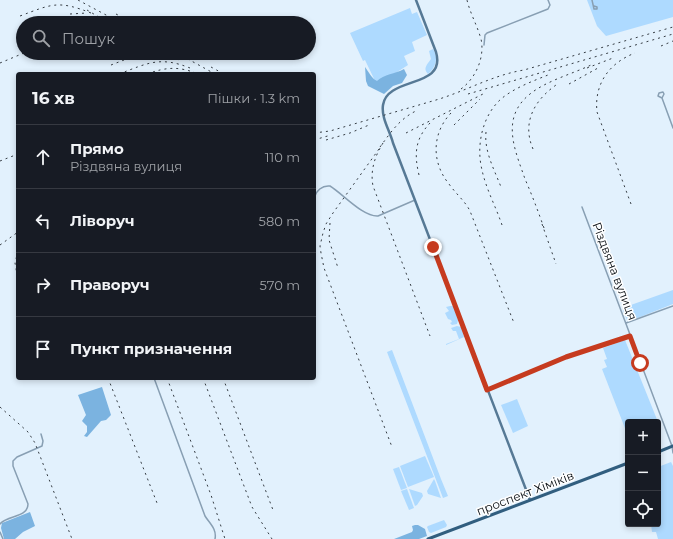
<!DOCTYPE html>
<html lang="uk">
<meta charset="utf-8">
<style>
body{margin:0;font-family:Montserrat,sans-serif;background:#242831;color:#f1f3f6}
.controls{position:absolute;right:12px;bottom:12px;display:grid;overflow:hidden;border-radius:4px;box-shadow:0 2px 6px #0003}
.controls button{width:36px;height:36px;display:grid;place-items:center;padding:0;border:0;border-bottom:1px solid #363941;background:#171b24;color:#f1f3f6;font:20px sans-serif}
.stop{position:absolute;width:12px;height:12px;margin:-9px;border:3px solid #c63b1f;border-radius:50%;background:#fff}
.stop.end{background:#c63b1f;border-color:#fff;box-shadow:0 1px 4px #0008}
.list{margin:0;padding:0;list-style:none}
h2{display:flex;justify-content:space-between;align-items:center;height:52px;margin:0;padding:0 16px;font-size:17px}
h2 small{font-size:13px;font-weight:400;color:#9ea1a6}
.list li{display:grid;grid-template-columns:26px 1fr auto;gap:12px;align-items:center;box-sizing:border-box;height:64px;padding:0 16px;border-top:1px solid #363941}
.list b{display:block;font-size:15px;white-space:nowrap}
.list p{margin:0;font-size:13px;white-space:nowrap;color:#9ea1a6}
.list em{font-size:13px;font-style:normal;color:#9ea1a6}
.icon{flex:none;width:22px;height:22px;fill:none;stroke:currentColor;stroke-width:2;stroke-linecap:round;stroke-linejoin:round}
.map{position:relative;flex:none;width:673px;height:539px;overflow:hidden}
.search{position:absolute;background:#171b24;box-shadow:0 2px 6px #0003;left:16px;top:16px;width:300px;height:44px;display:flex;align-items:center;gap:10px;box-sizing:border-box;padding:0 14px;border-radius:22px;color:#9ea1a6;font-size:15px}
.panel{position:absolute;background:#171b24;box-shadow:0 2px 6px #0003;left:16px;top:72px;width:300px;height:308px;border-radius:4px}
.map>svg:first-child{display:block}
</style>
<div class="map">
<svg width="673" height="539" viewBox="0 0 673 539">
<rect width="100%" height="100%" fill="#e2f1fd"/>
<!-- green -->
<g fill="#aedaff">
<path d="M587,0h86v17l-67,19 -9,-10z"/>
<path d="M410,8l2,6 5,-2 10,23 -15,7 3,9 -11,5 4,9 -31,20 -12,-25 -2,1 -13,-28z"/>
<path d="M433,49c6,8 3,19 -5,25 -6,-6 0,-10 3,-15l-2,-8z"/>
<path d="M673,290v14l-43,17 -3,-1 -4,-10 5,-2v-2z"/>
<path d="M450,306h3l5,14 -1,4 -5,1 -2,-2 2,-1 -1,-2 -3,-1 -3,-6 4,-2 -3,-4z"/>
<path d="M457,326l4,1 3,10 -18,8v-1l13,-5 -3,-8h-3l-2,-3z"/>
<path d="M625,340l33,82h-30v14l-26,-67 5,-2 -3,-7 3,-1 -4,-11z"/>
<path d="M392,350l49,129 7,17 -5,2 -56,-146z"/>
<path d="M517,399l11,27 -15,7 -12,-28z"/>
<path d="M425,456l9,21 -26,10 -8,-21z"/>
<path d="M671,462l2,4v73h-15l-2,-7h-4l-1,-8h7v-57z"/>
<path d="M399,467l8,21 -6,2 -8,-21z"/>
<path d="M434,479l1,2 6,17 -13,-4 -1,-3z"/>
<path d="M407,489l7,19 -5,2 -8,-19z"/>
<path d="M409,489l13,4 1,3 -6,9 -2,1z"/>
<path d="M444,520l3,5 -1,2 -15,6 -2,-1 -2,-5 1,-1z"/>
</g>
<!-- forest -->
<g fill="#7bb3e0">
<path d="M365,67c4,5 6,11 12,14 7,-7 18,-7 27,-12l3,6 -5,8 -9,3 -9,8 -16,-8 -2,-5z"/>
<path d="M102,387l9,28 -5,5 -5,1 -14,16 -3,-1 3,-4v-6l-5,-5 4,-6 -8,-20z"/>
<path d="M30,512l5,14 -12,6 -8,7h-11l-3,-11 1,-5z"/>
<path d="M415,525h3l7,4 2,7 -8,3h-25l18,-7 1,-2 -1,-4z"/>
</g>
<g fill="none" stroke-linecap="round" stroke-linejoin="round">
<!-- minor -->
<g stroke="#889fb3" stroke-width="1.5">
<path d="M592,0l2,9h3v-2l-3,-1"/>
<path d="M484,45l1,-10 2,-2 61,-24 2,-4 -2,-5"/>
<path d="M662,98l2,-4 -1,-2 -4,1 -1,3 4,2 11,30"/>
<path d="M314,198c2,-7 8,-13 16,-12 13,8 33,31 48,30l37,-16"/>
<path d="M582,207l90,239 1,7"/>
<path d="M626,323l47,-17"/>
<path d="M154,378l51,138c5,8 12,13 10,23"/>
<path d="M488,389l81,-32 61,-21"/>
<path d="M0,524c7,-9 28,-6 28,-20l-15,-38v-5l4,-4 25,-11 1,-5 -2,-7"/>
<path d="M0,532l3,7"/>
</g>
<!-- secondary -->
<path stroke="#567995" stroke-width="2.5" d="M416,0l20,52c11,37 -49,24 -53,53 -2,13 7,26 10,38l137,357"/>
<!-- primary -->
<g stroke="#315e7f" stroke-width="3">
<path d="M658,452l15,-6"/>
<path d="M428,539l200,-76"/>
</g>
<!-- rail -->
<g stroke="#363d44" stroke-width="1" stroke-dasharray="2 4" stroke-linecap="butt">
<path d="M78,0l43,23"/>
<path d="M87,10l22,13"/>
<path d="M70,14l17,-1"/>
<path d="M116,14l17,9"/>
<path d="M20,16c32,-12 38,-16 71,-3"/>
<path d="M661,46l12,-5"/>
<path d="M154,53l17,5"/>
<path d="M166,53l15,8"/>
<path d="M177,53l38,21"/>
<path d="M0,63l24,-10"/>
<path d="M111,65l26,-10 11,-2"/>
<path d="M211,67l13,7"/>
<path d="M587,68l26,-10"/>
<path d="M119,74c29,-11 41,-18 71,-6"/>
<path d="M147,74c19,-7 32,-8 51,0"/>
<path d="M569,84l29,-16"/>
<path d="M461,89c15,-11 24,-32 20,-50 -4,-14 -11,-26 -14,-39"/>
<path d="M468,94l205,-60"/>
<path d="M451,113c-19,20 -20,49 -2,71 7,10 16,17 21,27l44,112"/>
<path d="M454,125l26,-26"/>
<path d="M486,132c-2,19 8,37 15,55"/>
<path d="M314,133l16,-2 106,-31c30,-9 57,-25 88,-30l149,-43"/>
<path d="M406,133l79,-40"/>
<path d="M314,140l17,-5"/>
<path d="M326,140l24,-7 19,-8"/>
<path d="M383,143c-8,13 -13,27 -10,43l57,150"/>
<path d="M380,147c11,-15 20,-29 38,-37"/>
<path d="M379,149l-46,64 -7,11 -3,9 -3,13 1,7 3,15 68,179"/>
<path d="M533,149c-12,-28 3,-51 26,-66"/>
<path d="M0,161l18,-7"/>
<path d="M419,175c-5,-21 -4,-36 11,-52"/>
<path d="M631,204l-34,-92c-3,-28 12,-49 38,-59"/>
<path d="M330,223l-1,17 9,28"/>
<path d="M542,224l14,40"/>
<path d="M502,225c-6,-18 -16,-36 -20,-55 -6,-24 0,-54 19,-71 13,-11 32,-18 47,-24"/>
<path d="M544,228c-6,-17 -12,-33 -19,-49 -10,-29 -25,-61 5,-85 16,-13 42,-20 61,-29"/>
<path d="M0,245l18,-13"/>
<path d="M18,251l-3,12 3,17"/>
<path d="M58,378l1,2"/>
<path d="M108,378l49,125"/>
<path d="M167,378l44,117 14,44"/>
<path d="M203,378l49,129 20,32"/>
<path d="M223,378l50,132"/>
<path d="M0,407l28,25 7,11 37,96"/>
</g>
</g>
<g fill="none" stroke-linecap="round" stroke-linejoin="round">
<!-- route -->
<path stroke="#c63b1f" stroke-width="5" d="M433,247l54,143 79,-33 64,-21 10,27"/>
</g>
<g text-anchor="middle" dominant-baseline="central" stroke-width="3" stroke-linejoin="round" paint-order="stroke">
<!-- street labels -->
<g font-size="12" fill="#070d12" stroke="#fff">
<text transform="translate(615 271) rotate(69)">Різдвяна вулиця</text>
<text transform="translate(525 493) rotate(-21)">проспект Хіміків</text>
</g>
</g>
</svg>
<div class="controls">
<button>+</button>
<button>−</button>
<button><svg class="icon" aria-label="locate" viewBox="0 0 24 24"><circle cx="12" cy="12" r="6"/><path d="M12 2v4M12 18v4M2 12h4M18 12h4"/></svg></button>
</div>
<div class="stop" style="left:640px;top:363px"></div>
<div class="stop end" style="left:433px;top:247px"></div>
<div class="search"><svg class="icon" aria-label="search" viewBox="0 0 24 24"><circle cx="10" cy="10" r="6"/><path d="M15 15l6 6"/></svg>Пошук</div>
<section class="panel">
<h2>16 хв<small>Пішки · 1.3 km</small></h2>
<ul class="list">
<li><svg class="icon" aria-label="ahead" viewBox="0 0 24 24"><path d="M12 20V5M6 11l6-6 6 6"/></svg><div><b>Прямо</b><p>Різдвяна вулиця</p></div><em>110 m</em></li>
<li><svg class="icon" aria-label="left" viewBox="0 0 24 24"><path d="M17 20v-9H6M10 6l-5 5 5 5"/></svg><div><b>Ліворуч</b></div><em>580 m</em></li>
<li><svg class="icon" aria-label="right" viewBox="0 0 24 24"><path d="M7 20v-9h11M14 6l5 5-5 5"/></svg><div><b>Праворуч</b></div><em>570 m</em></li>
<li><svg class="icon" aria-label="arrive" viewBox="0 0 24 24"><path d="M6 21V4h12l-3 4 3 4H6"/></svg><div><b>Пункт призначення</b></div></li>
</ul>
</section>
</div>
